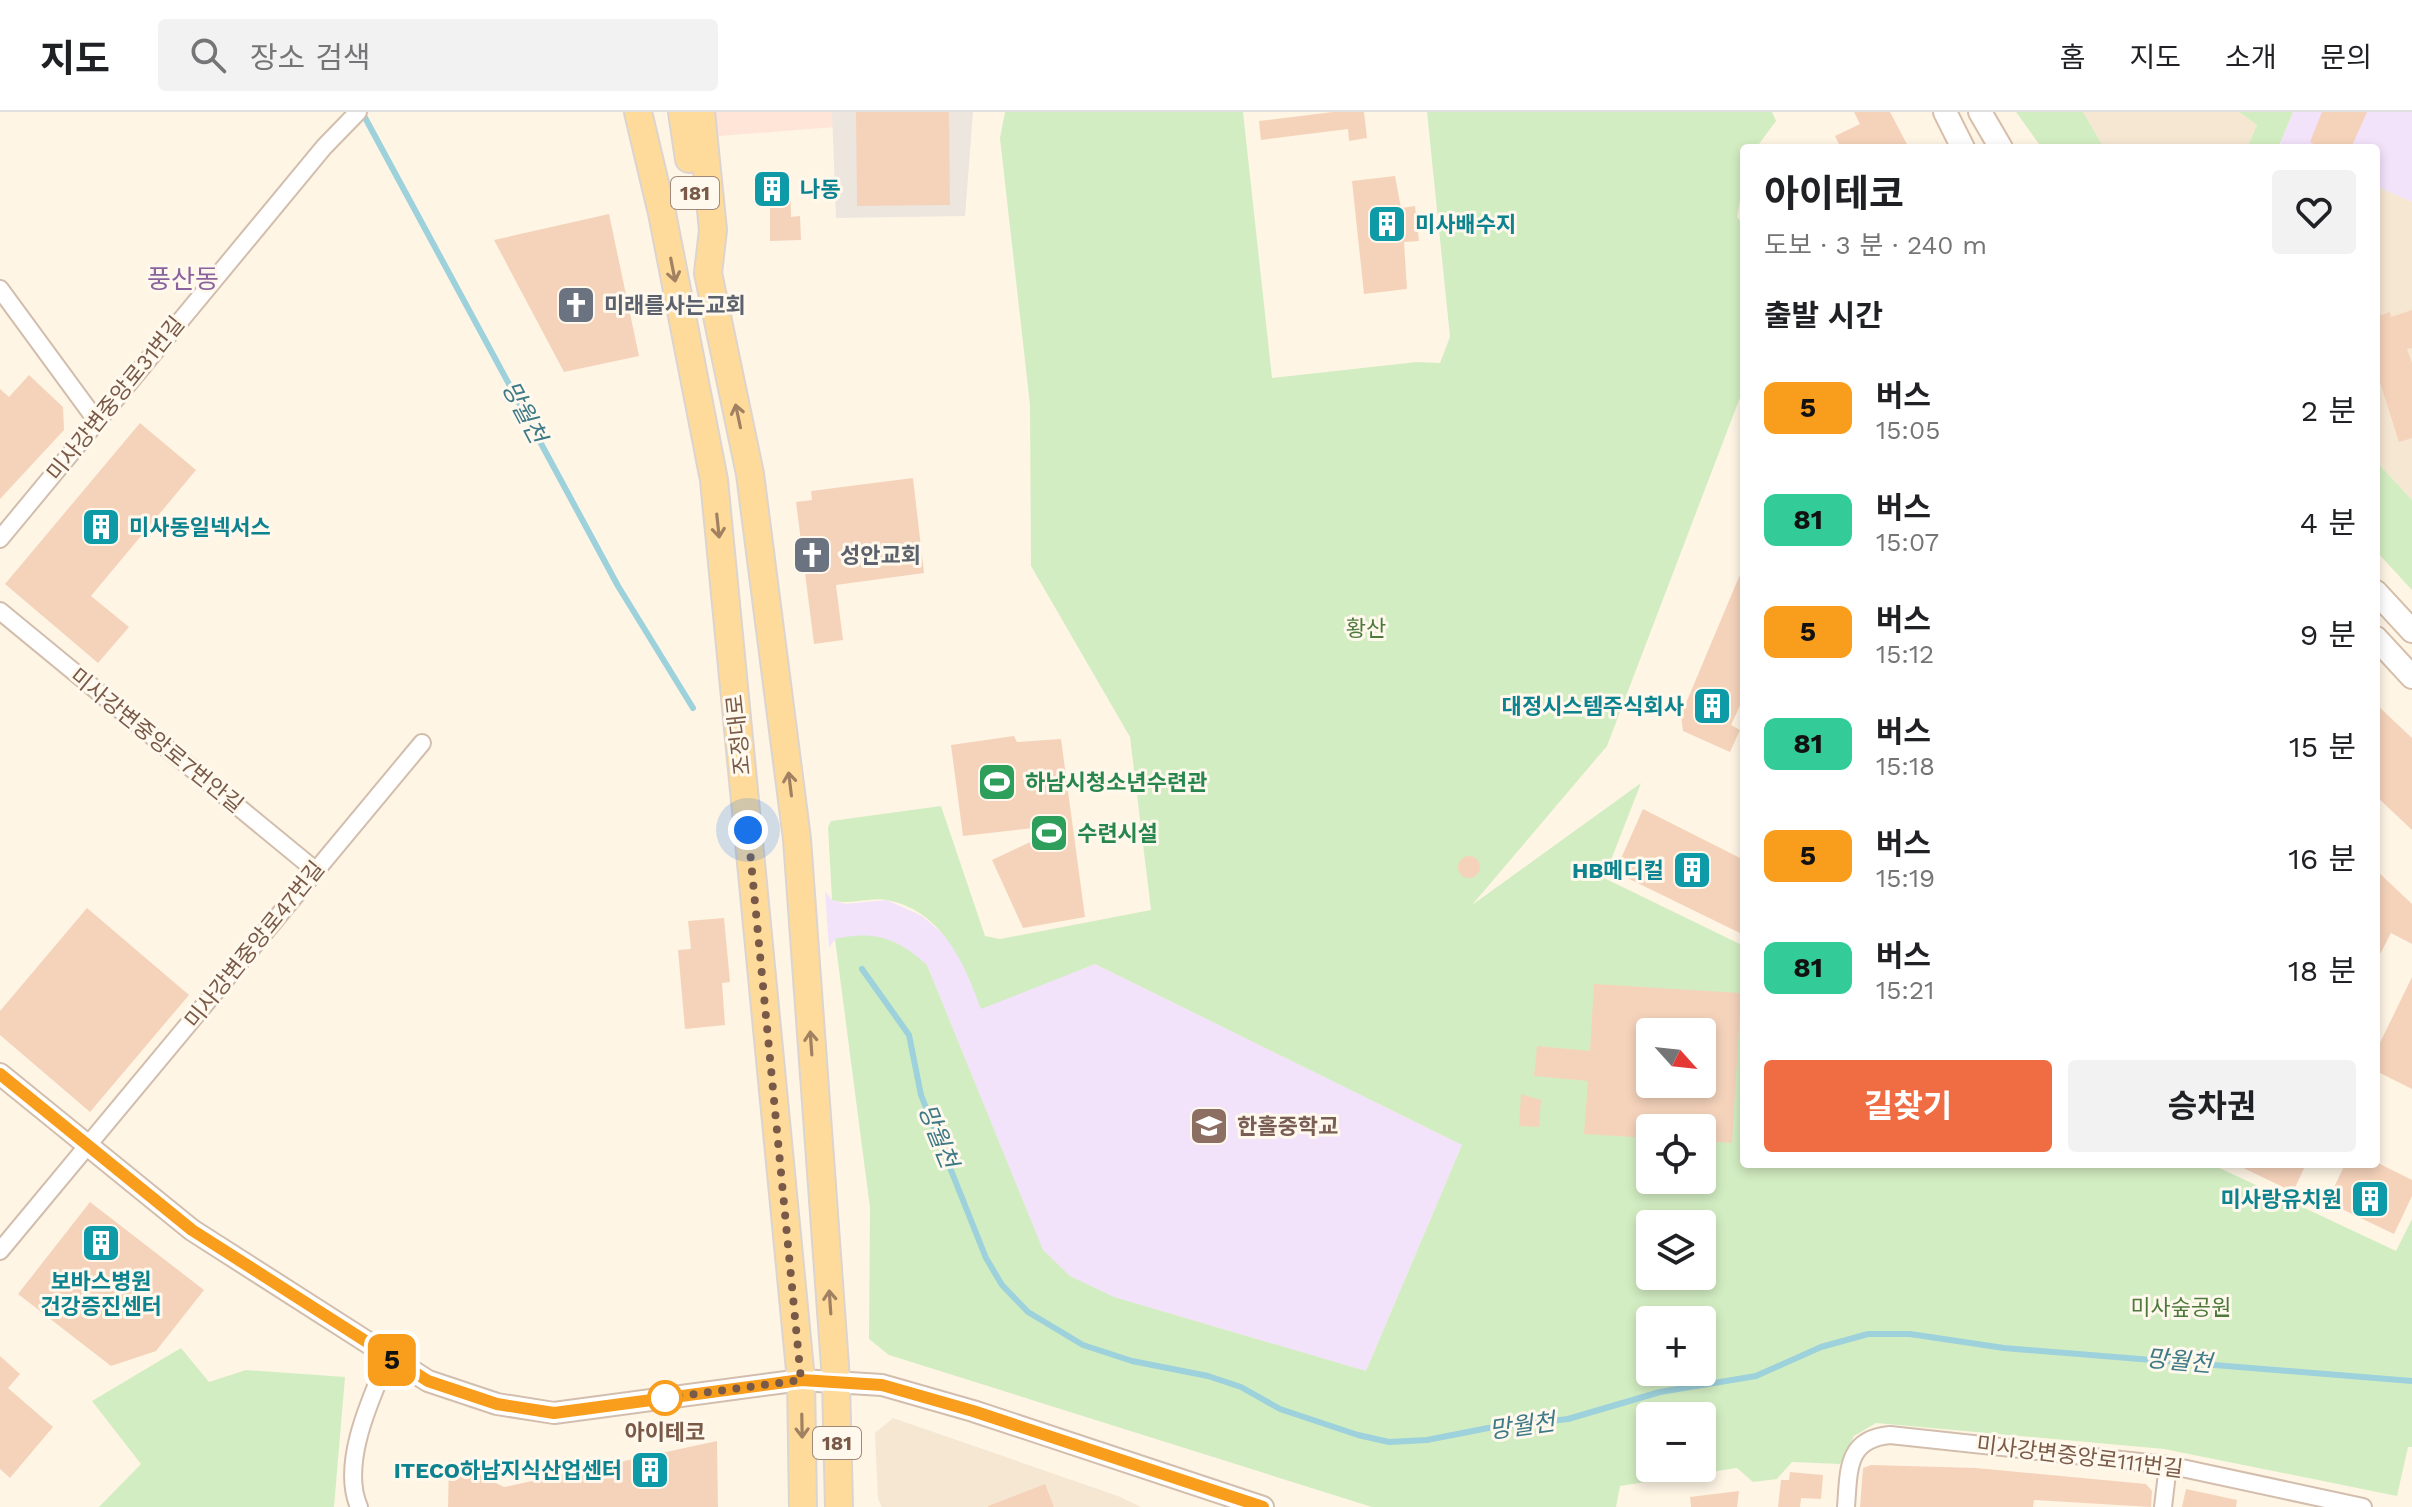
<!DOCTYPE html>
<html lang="ko">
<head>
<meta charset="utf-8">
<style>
  :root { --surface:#fff; --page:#f2f2f2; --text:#202124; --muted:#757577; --line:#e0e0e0; --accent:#f06c42 }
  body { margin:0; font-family:"Work Sans","Noto Sans KR",sans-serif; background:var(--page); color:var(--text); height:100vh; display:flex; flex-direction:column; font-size:30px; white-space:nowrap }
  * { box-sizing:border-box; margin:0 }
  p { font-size:26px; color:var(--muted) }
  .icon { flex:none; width:44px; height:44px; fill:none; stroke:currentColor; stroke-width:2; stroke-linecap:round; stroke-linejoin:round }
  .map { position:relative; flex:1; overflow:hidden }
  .details { position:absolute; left:1740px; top:32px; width:640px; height:1024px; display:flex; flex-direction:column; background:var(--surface); border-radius:8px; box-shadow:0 4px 12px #0003 }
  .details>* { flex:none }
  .badge { padding:0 16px; border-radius:12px; font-size:28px; line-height:52px }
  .needle { width:52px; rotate:117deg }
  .tools { position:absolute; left:1636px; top:906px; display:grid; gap:16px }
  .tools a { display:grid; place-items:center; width:80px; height:80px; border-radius:8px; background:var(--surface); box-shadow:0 4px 12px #0003; font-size:40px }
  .you { position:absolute; width:40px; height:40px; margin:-20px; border:6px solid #fff; border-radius:50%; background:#1a73e8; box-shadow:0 0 0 12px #1a73e833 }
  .map>.badge { position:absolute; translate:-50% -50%; box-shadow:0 0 0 4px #fff }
  h2 { padding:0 24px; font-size:30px; line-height:72px }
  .round { display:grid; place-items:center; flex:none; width:84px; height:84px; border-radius:8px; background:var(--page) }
  .head { display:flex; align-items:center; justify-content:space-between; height:136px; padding:0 24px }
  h1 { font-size:38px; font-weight:700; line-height:60px }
  .cta { display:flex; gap:16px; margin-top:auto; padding:16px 24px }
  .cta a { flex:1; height:92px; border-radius:8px; background:var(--accent); color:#fff; font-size:32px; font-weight:700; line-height:92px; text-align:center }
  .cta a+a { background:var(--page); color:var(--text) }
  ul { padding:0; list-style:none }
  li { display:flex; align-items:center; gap:24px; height:112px; padding:0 24px }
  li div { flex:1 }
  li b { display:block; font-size:30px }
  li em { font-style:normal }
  li .badge { min-width:88px; font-weight:700; text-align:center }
  header { display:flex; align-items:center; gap:48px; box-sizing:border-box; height:112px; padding:0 40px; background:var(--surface); border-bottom:2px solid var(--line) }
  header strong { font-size:38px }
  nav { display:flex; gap:44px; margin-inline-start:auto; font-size:28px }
  .search { width:560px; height:72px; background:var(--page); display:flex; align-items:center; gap:20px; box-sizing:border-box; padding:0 28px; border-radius:8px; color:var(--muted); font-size:30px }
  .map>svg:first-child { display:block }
  .residential { fill:#f6e7d3 }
  .commercial { fill:#ffe4d8 }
  .industrial { fill:#ede6df }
  .education { fill:#f2e2fa }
  .green { fill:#d3edc2; fill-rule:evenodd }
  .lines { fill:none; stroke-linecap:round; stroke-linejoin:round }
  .stream { stroke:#9dd1dc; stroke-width:6 }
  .building { fill:#f5d3bb; fill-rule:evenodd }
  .minor-casing { stroke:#d3bead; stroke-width:20 }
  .tertiary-casing { stroke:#d3bead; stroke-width:24 }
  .secondary-casing { stroke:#d6beaa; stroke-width:26 }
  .primary-casing { stroke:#dcd4cf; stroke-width:30 }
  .minor { stroke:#fff; stroke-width:16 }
  .tertiary { stroke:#fff; stroke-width:20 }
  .secondary { stroke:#fff; stroke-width:22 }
  .primary { stroke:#ffdb9b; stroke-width:26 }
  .oneway { stroke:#a18161 }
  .line-casing { stroke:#fff; stroke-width:18 }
  .line { stroke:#f99d1c; stroke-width:12 }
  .walk { stroke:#795a48; stroke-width:8; stroke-dasharray:0 14.4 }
  .stop-dot { fill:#fff; stroke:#f99d1c; stroke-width:4 }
  .labels { text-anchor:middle; stroke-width:6; stroke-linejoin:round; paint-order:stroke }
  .shield { fill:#fff8ed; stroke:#a1897a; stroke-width:2 }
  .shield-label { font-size:20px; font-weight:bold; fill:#795a48 }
  .culture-label { font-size:22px; font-weight:bold; fill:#0d838f; stroke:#fff8ed; text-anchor:end }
  .worship-label { font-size:22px; font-weight:bold; fill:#5b616d; stroke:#fff8ed; text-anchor:start }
  .street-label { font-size:22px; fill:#795a48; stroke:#fff8ed }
  .park-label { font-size:22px; fill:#4d7a3c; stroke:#fff8ed }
  .leisure-label { font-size:22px; font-weight:bold; fill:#27864d; stroke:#fff8ed; text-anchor:start }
  .education-label { font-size:22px; font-weight:bold; fill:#785e54; stroke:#fff8ed; text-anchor:start }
  .stop-label { font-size:22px; font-weight:bold; fill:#795a48; stroke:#fff8ed }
  .water-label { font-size:24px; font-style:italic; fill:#3d7987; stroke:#fff8ed }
  .quarter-label { font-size:26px; fill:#8a639d; stroke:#fff8ed }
</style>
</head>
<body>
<header>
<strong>지도</strong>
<div class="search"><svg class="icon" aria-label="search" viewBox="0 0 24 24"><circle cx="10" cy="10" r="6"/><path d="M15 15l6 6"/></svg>장소 검색</div>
<nav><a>홈</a><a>지도</a><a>소개</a><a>문의</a></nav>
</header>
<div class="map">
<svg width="2412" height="1395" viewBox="0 0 2412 1395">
  <rect width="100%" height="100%" fill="#fef5e5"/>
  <path class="residential" d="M2083,0H2239L2257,13L2247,36H2104Z
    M2376,74L2412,90V388L2376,349Z
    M893,1306L1118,1384L1141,1395H882L878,1387L875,1321Z"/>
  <path class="commercial" d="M679,0H833L834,15L682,27Z"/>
  <path class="industrial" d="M832,0H973L965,104L836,106Z"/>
  <path class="education" d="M2293,0H2412V90L2376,74V36H2291L2280,31Z
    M825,779L832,788L845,792L887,788L922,804L949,827L966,856L981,896L1095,852L1462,1033L1366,1259L1113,1185L1070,1164L1043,1139L927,853L835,827L829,836Z"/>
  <path class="green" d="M1005,0H1243L1272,266L1417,250L1440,251L1450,225L1427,0H1772L1776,9L1756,36H1744V66L1737,105L1744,114V275L1607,634L1472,793L1641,671L1604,766L1744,834V1052H2211L2396,1139L2412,1107V1335H2408L2397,1384L2164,1337L1876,1311L1854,1324L1840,1352L1792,1350L1777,1367L1753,1370L1737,1356L1620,1374L1616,1395H1372L889,1243L869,1227L870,1096L835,827C873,818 898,826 927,853L1043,1138L1070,1164L1114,1185L1366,1259L1462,1033L1095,852L981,897C964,850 942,799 887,788C869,785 851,794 832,788L828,715L831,709L941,694L985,824L1000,827L1151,798L1130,625L1031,454L1030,293L1000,26ZM1650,920H1702V972H1650ZM1650,1016H1702V1068H1650ZM1650,1112H1702V1164H1650ZM1650,1208H1702V1260H1650ZM1650,1304H1702V1356H1650Z
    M2016,0H2083L2104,36H2042Z
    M2239,0H2293L2278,36H2247L2257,13Z
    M2376,349L2412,388V478L2376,439Z
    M181,1236L209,1270L246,1258L345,1265L334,1395H99L141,1352L92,1289Z"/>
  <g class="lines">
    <path class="stream" d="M362,0L618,474L693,596
      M862,857L909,923L921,983L986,1146L1002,1173L1028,1200L1083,1233L1132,1249L1208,1264L1241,1275L1280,1297L1358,1323L1389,1330L1427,1328L1488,1316L1568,1307L1660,1280L1756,1264L1821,1235L1868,1222H1910L2004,1236L2412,1269"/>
  </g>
  <path class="building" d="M856,0H949L950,93L857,94Z
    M1333,0H1364L1367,26L1349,29L1348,17L1261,28L1259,9Z
    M1854,0H1890L1909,36H1841L1835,24L1860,12Z
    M2322,0H2367L2351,36H2322L2310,30Z
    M1395,64L1401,96L1415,94L1419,129L1404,130L1407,177L1364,182L1352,69Z
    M790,69L791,105L800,104L801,128L770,129V86H753V70Z
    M609,102L639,244L564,260L494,128Z
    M2412,198V236L2407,237L2412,251V326L2399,330L2376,258V205L2390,200L2391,205Z
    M29,263L63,295L64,318L0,387V277L9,285Z
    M140,311L196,358L91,484L129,515L98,551L5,472Z
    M913,366L924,461L836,473L843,528L814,532L796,390L812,388L811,379Z
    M1744,453V585L1731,613L1740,618L1730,640L1683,619L1681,603Z
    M2376,592L2412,626V718L2376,684Z
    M1014,624L1017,630L1061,627L1085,805L1023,816L992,748L1068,712L963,724L951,633Z
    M1643,697L1744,748V823L1615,760Z
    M1458 755a11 11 0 1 1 22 0a11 11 0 1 1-22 0Z
    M2376,758L2412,792V832L2391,821L2376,850Z
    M87,796L189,883L90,1000L0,923V899Z
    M724,806L730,870L722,871L725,913L685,917L678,838L691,837L688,809Z
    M2412,865V977L2376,959V939Z
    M1594,872L1741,881L1732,1031L1702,1029V1016H1650V1026L1584,1022L1588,969L1534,964L1537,934L1590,939ZM1650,920H1702V972H1650Z
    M1521,982L1541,988L1539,1015L1519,1014Z
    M2235,1052H2306L2293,1080Z
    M2345,1052H2380L2412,1068V1084L2394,1122L2327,1090Z
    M90,1090L204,1178L156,1239L111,1254L18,1182Z
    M0,1244L20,1262L8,1276L53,1315L10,1366L0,1357Z
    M717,1329L718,1395H448L449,1348L504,1375Z
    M1871,1353L1976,1356L2146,1372L2152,1379L2151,1395L2034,1388L2033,1395H1860L1863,1356Z
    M1790,1360L1823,1363L1821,1387L1801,1386L1800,1395H1778L1781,1368H1789Z
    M1045,1372L1054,1395H988V1394Z
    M2186,1377L2237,1388L2236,1395H2182Z
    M1739,1379L1737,1395H1691L1690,1385Z"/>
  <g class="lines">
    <defs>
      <path id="minor" d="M0,177L96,308
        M0,427L324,35L358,0
        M0,499L315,758
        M0,1139L422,631
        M359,1395C340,1352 371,1286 388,1246
        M1846,1395C1849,1358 1846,1327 1890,1323L2168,1353L2363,1395
        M2163,1395L2168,1353"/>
      <path id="tertiary" d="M0,962L192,1118L428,1269L497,1292L554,1301L801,1268L882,1273L973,1299L1263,1395"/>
      <path id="secondary" d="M1945,0L1963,36
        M1980,0L2001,36
        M2376,480L2412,519
        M2376,526L2412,565"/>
      <path id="primary" d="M638,0L662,101L714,368L801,1268L803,1395
        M682,0L689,47
        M701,0L713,118L708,161L750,362L797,727L836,1268L839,1395"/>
    </defs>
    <use href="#minor" class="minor-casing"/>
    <use href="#tertiary" class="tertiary-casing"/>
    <use href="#secondary" class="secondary-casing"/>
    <use href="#primary" class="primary-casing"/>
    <use href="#minor" class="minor"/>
    <use href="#tertiary" class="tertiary"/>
    <use href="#secondary" class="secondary"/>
    <use href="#primary" class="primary"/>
  </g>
  <defs><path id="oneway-shaft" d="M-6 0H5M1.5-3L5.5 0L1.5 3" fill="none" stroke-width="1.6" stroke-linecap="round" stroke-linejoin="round" transform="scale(2)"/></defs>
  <g class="oneway">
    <use href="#oneway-shaft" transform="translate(673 158) rotate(79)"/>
    <use href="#oneway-shaft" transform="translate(738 304) rotate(-102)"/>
    <use href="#oneway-shaft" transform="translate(718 414) rotate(84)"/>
    <use href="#oneway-shaft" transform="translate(790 672) rotate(-97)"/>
    <use href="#oneway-shaft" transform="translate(811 931) rotate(-94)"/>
    <use href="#oneway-shaft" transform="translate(830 1190) rotate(-94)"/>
    <use href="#oneway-shaft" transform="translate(802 1314) rotate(89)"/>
  </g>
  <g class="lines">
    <defs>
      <path id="line" d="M0,962L192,1118L428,1269L497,1292L554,1301L801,1268L882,1273L973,1299L1263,1395"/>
    </defs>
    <use href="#line" class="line-casing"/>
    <use href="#line" class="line"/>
    <path class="walk" d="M665,1286L801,1268L748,718"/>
  </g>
  <defs>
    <symbol id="building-square" viewBox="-11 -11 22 22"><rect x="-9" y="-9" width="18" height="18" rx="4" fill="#0f9aa8" stroke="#fff8ed"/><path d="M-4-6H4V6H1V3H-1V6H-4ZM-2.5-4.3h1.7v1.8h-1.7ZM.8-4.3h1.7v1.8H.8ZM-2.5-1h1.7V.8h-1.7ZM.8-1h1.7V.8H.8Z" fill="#fff"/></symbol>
    <symbol id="church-square" viewBox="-11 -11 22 22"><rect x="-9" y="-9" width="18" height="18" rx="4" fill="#6b7280" stroke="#fff8ed"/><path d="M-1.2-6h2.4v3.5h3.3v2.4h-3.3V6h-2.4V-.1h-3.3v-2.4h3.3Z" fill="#fff"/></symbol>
    <symbol id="stadium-square" viewBox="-11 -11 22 22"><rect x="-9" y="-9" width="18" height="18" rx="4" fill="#2e9e5b" stroke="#fff8ed"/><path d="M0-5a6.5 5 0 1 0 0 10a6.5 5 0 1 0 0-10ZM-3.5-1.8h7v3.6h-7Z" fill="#fff"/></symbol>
    <symbol id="school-square" viewBox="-11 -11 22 22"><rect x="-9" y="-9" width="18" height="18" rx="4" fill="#8d6e63" stroke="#fff8ed"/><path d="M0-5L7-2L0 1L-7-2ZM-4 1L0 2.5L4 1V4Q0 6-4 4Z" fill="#fff"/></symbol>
  </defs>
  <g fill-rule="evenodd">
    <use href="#building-square" x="750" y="55" width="44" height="44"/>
    <use href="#building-square" x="1365" y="90" width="44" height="44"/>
    <use href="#church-square" x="554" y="171" width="44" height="44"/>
    <use href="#building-square" x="79" y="393" width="44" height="44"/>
    <use href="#church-square" x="790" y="421" width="44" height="44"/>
    <use href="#building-square" x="1690" y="572" width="44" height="44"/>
    <use href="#stadium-square" x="975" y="648" width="44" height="44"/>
    <use href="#stadium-square" x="1027" y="699" width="44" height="44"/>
    <use href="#building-square" x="1670" y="736" width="44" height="44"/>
    <use href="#school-square" x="1187" y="992" width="44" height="44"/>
    <use href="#building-square" x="2348" y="1065" width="44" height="44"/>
    <use href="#building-square" x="79" y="1109" width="44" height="44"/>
    <use href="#building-square" x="628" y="1336" width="44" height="44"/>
  </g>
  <circle class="stop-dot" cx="665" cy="1286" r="16"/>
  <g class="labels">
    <g class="shield">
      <rect x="671" y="65" width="48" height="32" rx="6"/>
      <rect x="813" y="1315" width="48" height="32" rx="6"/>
    </g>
    <g class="shield-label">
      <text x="695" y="88">181</text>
      <text x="837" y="1338">181</text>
    </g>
    <g class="culture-label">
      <text x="800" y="85" text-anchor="start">나동</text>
      <text x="1415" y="120" text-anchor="start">미사배수지</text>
      <text x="129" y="423" text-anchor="start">미사동일넥서스</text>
      <text x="1684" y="602">대정시스템주식회사</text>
      <text x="1664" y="766">HB메디컬</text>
      <text x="2342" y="1095">미사랑유치원</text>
      <text x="101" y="1177" text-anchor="middle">보바스병원<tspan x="101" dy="25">건강증진센터</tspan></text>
      <text x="622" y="1366">ITECO하남지식산업센터</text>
    </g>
    <g class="worship-label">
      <text x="604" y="201">미래를사는교회</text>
      <text x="840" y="451">성안교회</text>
    </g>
    <g class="street-label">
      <text transform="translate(115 286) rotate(-51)" y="8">미사강변중앙로31번길</text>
      <text transform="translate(738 623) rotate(-96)" y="8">조정대로</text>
      <text transform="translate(157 628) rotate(39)" y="8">미사강변중앙로7번안길</text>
      <text transform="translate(254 832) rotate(-51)" y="8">미사강변중앙로47번길</text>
      <text transform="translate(2080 1344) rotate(7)" y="8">미사강변중앙로111번길</text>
    </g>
    <g class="park-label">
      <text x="1366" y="524">황산</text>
      <text x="2181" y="1203">미사숲공원</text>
    </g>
    <g class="leisure-label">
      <text x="1025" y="678">하남시청소년수련관</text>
      <text x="1077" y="729">수련시설</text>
    </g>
    <g class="education-label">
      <text x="1237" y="1022">한홀중학교</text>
    </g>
    <g class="stop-label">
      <text x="665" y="1328">아이테코</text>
    </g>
    <g class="water-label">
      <text transform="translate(524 300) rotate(62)" y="8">망월천</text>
      <text transform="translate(938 1024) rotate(68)" y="8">망월천</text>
      <text transform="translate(2179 1249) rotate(5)" y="8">망월천</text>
      <text transform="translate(1522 1314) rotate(-8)" y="8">망월천</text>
    </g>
    <g class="quarter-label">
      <text x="183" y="176">풍산동</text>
    </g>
  </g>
</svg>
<div class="tools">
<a><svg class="needle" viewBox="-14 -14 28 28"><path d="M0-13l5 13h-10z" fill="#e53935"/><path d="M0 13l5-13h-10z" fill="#757577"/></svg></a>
<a><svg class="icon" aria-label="locate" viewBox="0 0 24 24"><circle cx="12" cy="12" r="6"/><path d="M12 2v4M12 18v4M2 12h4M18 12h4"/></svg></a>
<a><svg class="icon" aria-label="layers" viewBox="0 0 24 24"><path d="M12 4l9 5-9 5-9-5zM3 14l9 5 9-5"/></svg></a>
<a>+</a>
<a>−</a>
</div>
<div class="you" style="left:748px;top:718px"></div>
<b class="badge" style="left:392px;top:1248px;background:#f99d1c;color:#111">5</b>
<section class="details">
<div class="head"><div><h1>아이테코</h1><p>도보 · 3 분 · 240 m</p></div><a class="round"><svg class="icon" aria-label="heart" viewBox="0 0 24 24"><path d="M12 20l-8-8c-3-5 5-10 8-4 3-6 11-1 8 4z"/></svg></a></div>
<h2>출발 시간</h2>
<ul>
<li><span class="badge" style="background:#f99d1c;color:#111">5</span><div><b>버스</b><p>15:05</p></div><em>2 분</em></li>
<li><span class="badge" style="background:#3c9;color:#111">81</span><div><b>버스</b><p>15:07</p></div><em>4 분</em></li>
<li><span class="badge" style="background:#f99d1c;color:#111">5</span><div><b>버스</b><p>15:12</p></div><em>9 분</em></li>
<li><span class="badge" style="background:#3c9;color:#111">81</span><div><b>버스</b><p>15:18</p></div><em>15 분</em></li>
<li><span class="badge" style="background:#f99d1c;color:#111">5</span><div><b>버스</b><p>15:19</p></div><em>16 분</em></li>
<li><span class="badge" style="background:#3c9;color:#111">81</span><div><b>버스</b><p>15:21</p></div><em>18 분</em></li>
</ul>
<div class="cta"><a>길찾기</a><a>승차권</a></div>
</section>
</div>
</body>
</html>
